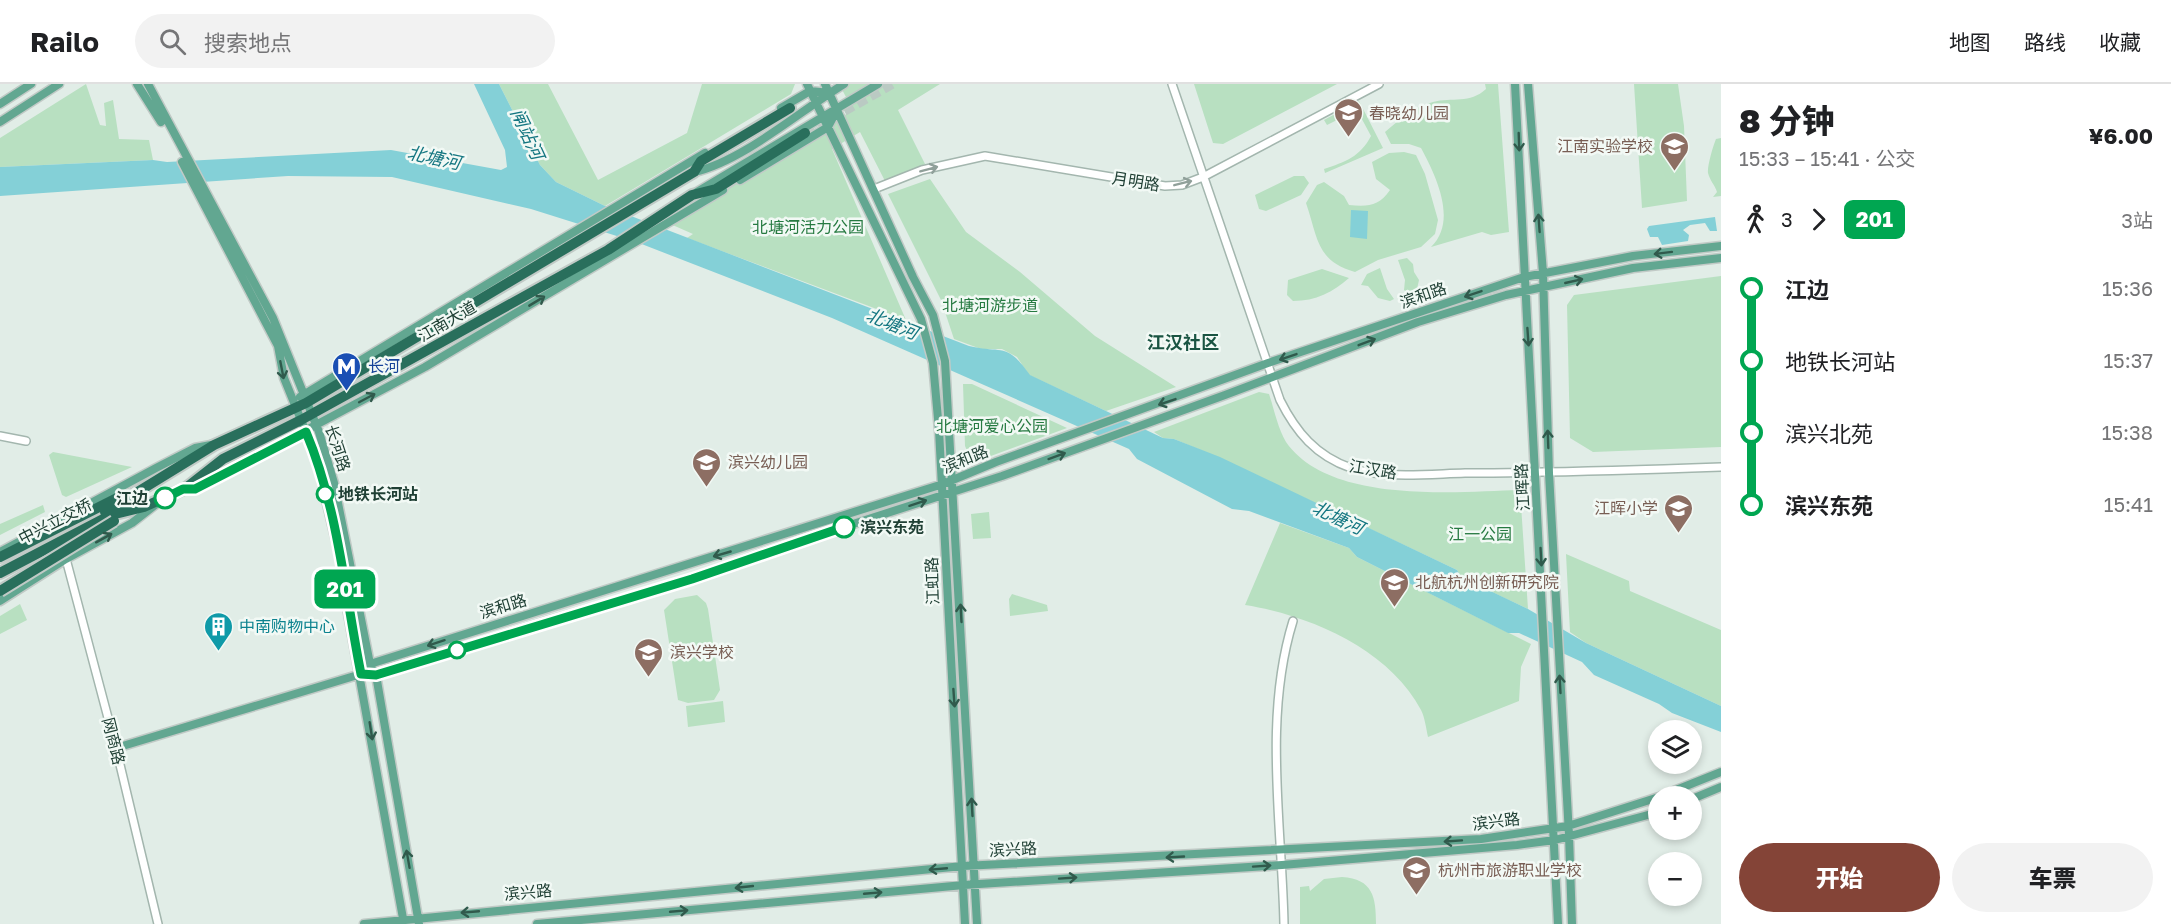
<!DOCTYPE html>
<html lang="zh">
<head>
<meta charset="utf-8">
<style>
  :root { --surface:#fff; --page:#f2f2f2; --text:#202124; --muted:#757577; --line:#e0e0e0; --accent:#844437 }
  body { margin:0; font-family:"Golos Text","Noto Sans SC",sans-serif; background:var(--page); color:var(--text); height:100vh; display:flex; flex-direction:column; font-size:22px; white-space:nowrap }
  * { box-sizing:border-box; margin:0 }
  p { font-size:20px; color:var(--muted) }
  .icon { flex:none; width:33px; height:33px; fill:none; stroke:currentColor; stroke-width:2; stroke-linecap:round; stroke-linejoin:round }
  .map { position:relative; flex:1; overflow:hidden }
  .panel { display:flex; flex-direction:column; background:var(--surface); width:450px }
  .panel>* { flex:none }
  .badge { padding:0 12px; border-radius:9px; font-size:21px; line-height:39px }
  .buttons { position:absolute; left:1648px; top:636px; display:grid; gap:12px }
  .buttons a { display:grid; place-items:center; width:54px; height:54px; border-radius:50%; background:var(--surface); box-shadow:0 3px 9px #0003; font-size:30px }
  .map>.badge { position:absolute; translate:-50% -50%; box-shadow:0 0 0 3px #fff }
  .legs { display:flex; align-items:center; gap:9px; height:66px; padding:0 18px; font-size:20px }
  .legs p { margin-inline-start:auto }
  .summary { display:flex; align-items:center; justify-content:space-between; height:102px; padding:0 18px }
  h1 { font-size:33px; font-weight:800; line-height:45px }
  .action { display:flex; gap:12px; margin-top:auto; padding:12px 18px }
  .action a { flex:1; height:69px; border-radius:36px; background:var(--accent); color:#fff; font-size:24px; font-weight:800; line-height:69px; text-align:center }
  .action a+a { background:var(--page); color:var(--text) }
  ul { padding:0 18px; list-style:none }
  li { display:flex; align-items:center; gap:21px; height:72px; font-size:22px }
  li i { display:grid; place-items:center; width:9px; height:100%; margin:0 8px; background:currentColor }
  li i::after { content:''; width:15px; height:15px; margin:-8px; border:4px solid; border-radius:50%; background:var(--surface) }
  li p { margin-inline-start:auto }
  li:first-child i { background:linear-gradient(#0000 50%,currentColor 0) }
  li:last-child i { background:linear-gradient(currentColor 50%,#0000 0) }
  header { display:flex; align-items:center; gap:36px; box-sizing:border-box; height:84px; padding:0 30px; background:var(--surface); border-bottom:2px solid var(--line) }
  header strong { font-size:28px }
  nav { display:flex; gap:33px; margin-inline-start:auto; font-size:21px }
  .search { width:420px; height:54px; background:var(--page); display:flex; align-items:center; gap:15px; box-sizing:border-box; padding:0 21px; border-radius:33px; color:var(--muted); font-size:22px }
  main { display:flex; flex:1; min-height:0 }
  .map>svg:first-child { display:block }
  .green { fill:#b8e0c1 }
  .water { fill:#84d0d7 }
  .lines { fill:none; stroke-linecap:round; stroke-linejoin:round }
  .highway-tunnel { stroke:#bacac3; stroke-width:10; stroke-dasharray:10 5; stroke-linecap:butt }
  .minor-casing { stroke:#a3b6ae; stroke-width:10 }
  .major-casing { stroke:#c1cac6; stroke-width:11 }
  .highway-casing { stroke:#c1cac6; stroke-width:14 }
  .minor { stroke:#fff; stroke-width:7 }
  .major { stroke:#62a791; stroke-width:8 }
  .highway { stroke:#296f5c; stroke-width:10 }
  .highway-bridge-casing { stroke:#c1cac6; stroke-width:14; stroke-linecap:butt }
  .highway-bridge { stroke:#296f5c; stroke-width:10 }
  .oneway { stroke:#305a4c }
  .oneway2 { stroke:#90a09a }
  .line-1-casing { stroke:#fff; stroke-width:14 }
  .line-1 { stroke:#00a651; stroke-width:9 }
  .stop-1-dot { fill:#fff; stroke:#00a651; stroke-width:3 }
  .labels { text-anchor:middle; stroke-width:5; stroke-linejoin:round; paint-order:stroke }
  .education-label { font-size:16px; fill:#785e54; stroke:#f2f9f5; text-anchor:start }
  .street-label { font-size:16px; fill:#204035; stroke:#f2f9f5 }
  .park-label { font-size:16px; fill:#267a41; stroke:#f2f9f5 }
  .transit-label { font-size:16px; fill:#164399; stroke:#f2f9f5; text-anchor:start }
  .stop-label { font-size:16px; font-weight:bold; fill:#204035; stroke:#f2f9f5; text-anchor:start }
  .culture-label { font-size:16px; fill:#0d838f; stroke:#f2f9f5; text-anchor:start }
  .water-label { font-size:18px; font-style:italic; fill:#147681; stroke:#f2f9f5 }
  .neighbourhood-label { font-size:18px; font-weight:bold; fill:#1a5442; stroke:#f2f9f5 }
</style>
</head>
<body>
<header>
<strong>Railo</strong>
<div class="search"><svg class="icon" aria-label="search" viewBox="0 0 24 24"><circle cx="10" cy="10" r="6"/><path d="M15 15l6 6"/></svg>搜索地点</div>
<nav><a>地图</a><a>路线</a><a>收藏</a></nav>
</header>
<main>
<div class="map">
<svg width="1721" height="840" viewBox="0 0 1721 840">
  <rect width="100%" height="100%" fill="#e1ede7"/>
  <path class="green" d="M86,0L100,41L106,42L104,19L113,16L119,55L149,56L153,76L0,83V54Z
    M499,0H548L598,96L687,49L702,0H795L791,10L605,122L556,98L540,81Z
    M839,0H940L898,26L925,80L885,97L860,48L832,65L906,236L687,154L693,150L668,139L853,26Z
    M1194,0H1337L1223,60L1213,59Z
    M1485,0H1498L1509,148L1491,151L1482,148L1431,163C1458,137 1436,92 1421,64L1409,60H1391L1385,48C1399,36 1414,23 1433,18C1452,13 1470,20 1486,5Z
    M1634,0H1678L1684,42L1687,117L1642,124Z
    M1359,17L1383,64L1325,89L1324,85C1345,78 1360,73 1371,52L1357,26L1327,41L1324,36Z
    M1721,54V112L1713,113L1717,108C1715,101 1710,97 1708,89C1707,83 1713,62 1716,55Z
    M1404,68L1416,71L1425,90L1438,136L1435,150L1421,163L1378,176L1355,188C1316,177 1318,154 1306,119L1317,101L1324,98L1344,112L1349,121C1368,123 1379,122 1390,106L1376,95L1372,78L1389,69Z
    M1294,92H1304L1309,99L1301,111L1266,127L1259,125L1255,111Z
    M930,95L966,148L1020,188L1095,252L1176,303L1106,327L1029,291L1017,273L1002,265H981L954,255L941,216L888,110Z
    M1407,174L1413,180L1414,188L1419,196L1417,205L1410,211L1404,206L1405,196L1398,176Z
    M1380,184L1387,205L1394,215L1390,217L1378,214L1368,202L1361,201L1367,190Z
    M1322,185L1349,194C1333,208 1316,217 1293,217L1287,211L1288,196Z
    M1721,192V363L1593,368L1570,354L1567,221L1574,211Z
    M963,300H972L1067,344L980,376L970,373L965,362Z
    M1259,308L1269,310C1274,325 1278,345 1286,358C1329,420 1454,408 1520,406L1528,525L1460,493L1457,486L1220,374L1174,355L1163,354L1154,348Z
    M53,368L132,383L66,413L62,411L49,371Z
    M43,421L45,428L0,451V440Z
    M989,428L991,454L973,455L971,430Z
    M1280,439L1349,464L1357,473L1531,560L1521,583L1519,617L1428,653C1426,644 1425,634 1421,626C1389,565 1309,531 1245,521Z
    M1566,470L1629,497L1630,507L1721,546V622L1586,559L1570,548Z
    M1012,510L1047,521L1048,527L1010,532L1009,515Z
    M697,511L706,519L708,525L720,606L714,616L688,619L678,616L664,526L675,515Z
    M20,520L27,536L0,550V532Z
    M723,617L725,638L688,643L686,622Z
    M1342,793C1373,795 1376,813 1376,840H1300V803L1309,802L1310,807L1324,795Z"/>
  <path class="water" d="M474,0H499L540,81L556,98L605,122L969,262C1002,270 1006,257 1030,291L1163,354L1174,355L1220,373L1457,486L1461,493L1528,525L1586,559L1721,622V648L1672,629L1659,620L1594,591L1582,578L1519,549H1508L1357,473L1349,464L1249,427L1232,425L1137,375L1129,365L832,234L639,159L531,125L392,93L288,92L0,112V83L153,76L167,78L391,66L501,86L507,83L505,66Z
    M1351,126L1368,127L1367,155L1350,153Z
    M1715,133L1717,147H1710L1705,139L1690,141L1683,146L1689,151L1688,157L1662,161L1658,153H1650L1647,145L1649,142Z"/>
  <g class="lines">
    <path class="highway-tunnel" d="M805,49L892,0"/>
    <defs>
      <path id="minor" d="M1172,0L1280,316C1296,348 1316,372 1351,384C1386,395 1428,390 1465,389C1550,389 1636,386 1721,383
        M874,105L922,86L985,72L1165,102L1182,101L1203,93L1379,0
        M0,352L26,357
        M66,475L116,664L158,840
        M1284,840C1282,740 1263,634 1293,537"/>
      <path id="major" d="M137,0L161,38
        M148,0L273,234L319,348L334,399L370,580L376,591L419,840
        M807,0L921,235L933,279L939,346L965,840
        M825,0L913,193L933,231L945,277L977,840
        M1515,0L1558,840
        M1528,0L1543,189L1549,389L1569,751L1572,840
        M0,20L31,0
        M781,24L810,7L830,9
        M0,38L59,0
        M182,78L278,262L284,294L316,373L343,487L348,529L404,840
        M694,88C743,77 800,27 844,0
        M740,96L828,43L837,26
        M697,108L878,0
        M300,313L705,69
        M186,404L195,405L425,283L723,106
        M0,468L156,384L195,364L211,361
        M0,517L66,475L132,439L155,421
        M361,590L370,580L943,400L996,378L1268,279L1524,193L1633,172L1721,162
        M116,664L361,590L376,591L547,537L692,495L760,470L1002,392L1225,311L1418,238L1506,211L1633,184L1721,174
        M1661,712L1721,688
        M1692,715L1721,703
        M364,840L963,782L1481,755L1568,742L1659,713
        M537,840L964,801L1282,781L1517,761L1555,756L1659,728"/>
      <path id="highway" d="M105,428L214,361L306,319L694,88L701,77L790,24
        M0,473L123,411
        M0,489L111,431L144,423L186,404L223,375L301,336L608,166L692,111L716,105L805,49"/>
    </defs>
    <use href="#minor" class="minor-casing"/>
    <use href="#major" class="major-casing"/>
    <use href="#highway" class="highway-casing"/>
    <use href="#minor" class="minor"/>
    <use href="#major" class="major"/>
    <use href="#highway" class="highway"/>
    <defs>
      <path id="highway-bridge" d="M0,507L114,437"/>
    </defs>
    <use href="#highway-bridge" class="highway-bridge-casing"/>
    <use href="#highway-bridge" class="highway-bridge"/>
  </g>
  <defs><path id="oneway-shaft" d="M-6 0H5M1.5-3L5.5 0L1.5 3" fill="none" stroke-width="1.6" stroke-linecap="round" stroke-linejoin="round" transform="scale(1.5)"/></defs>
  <g class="oneway">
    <use href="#oneway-shaft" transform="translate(1519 58) rotate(88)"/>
    <use href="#oneway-shaft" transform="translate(1539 139) rotate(-94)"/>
    <use href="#oneway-shaft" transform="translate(1663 169) rotate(173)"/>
    <use href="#oneway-shaft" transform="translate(1574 197) rotate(-13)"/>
    <use href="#oneway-shaft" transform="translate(1473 210) rotate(161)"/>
    <use href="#oneway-shaft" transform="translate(537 217) rotate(-31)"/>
    <use href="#oneway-shaft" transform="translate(1528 253) rotate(86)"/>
    <use href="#oneway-shaft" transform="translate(1367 258) rotate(-21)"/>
    <use href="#oneway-shaft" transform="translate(1288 273) rotate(161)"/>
    <use href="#oneway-shaft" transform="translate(282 286) rotate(79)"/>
    <use href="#oneway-shaft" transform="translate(367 314) rotate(-28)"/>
    <use href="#oneway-shaft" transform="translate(1167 318) rotate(161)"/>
    <use href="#oneway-shaft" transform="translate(1548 355) rotate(-92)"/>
    <use href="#oneway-shaft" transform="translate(1057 372) rotate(-20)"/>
    <use href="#oneway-shaft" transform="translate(918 419) rotate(-18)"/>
    <use href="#oneway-shaft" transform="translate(104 454) rotate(-29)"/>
    <use href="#oneway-shaft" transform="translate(722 470) rotate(164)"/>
    <use href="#oneway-shaft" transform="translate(1541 473) rotate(87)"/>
    <use href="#oneway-shaft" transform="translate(961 529) rotate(-93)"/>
    <use href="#oneway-shaft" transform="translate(436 559) rotate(162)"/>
    <use href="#oneway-shaft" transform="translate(1560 600) rotate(-93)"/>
    <use href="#oneway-shaft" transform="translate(954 614) rotate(86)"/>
    <use href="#oneway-shaft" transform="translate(371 647) rotate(81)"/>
    <use href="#oneway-shaft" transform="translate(972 723) rotate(-93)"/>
    <use href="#oneway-shaft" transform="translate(1453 757) rotate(176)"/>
    <use href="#oneway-shaft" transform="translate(1175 773) rotate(177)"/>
    <use href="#oneway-shaft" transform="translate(408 775) rotate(-100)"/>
    <use href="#oneway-shaft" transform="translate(1262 782) rotate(-4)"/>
    <use href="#oneway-shaft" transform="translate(938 785) rotate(175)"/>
    <use href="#oneway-shaft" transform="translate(1068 794) rotate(-4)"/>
    <use href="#oneway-shaft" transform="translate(744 803) rotate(174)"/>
    <use href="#oneway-shaft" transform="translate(873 809) rotate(-5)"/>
    <use href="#oneway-shaft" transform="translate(679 827) rotate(-5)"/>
    <use href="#oneway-shaft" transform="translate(470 828) rotate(175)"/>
  </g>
  <g class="oneway2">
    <use href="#oneway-shaft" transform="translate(929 85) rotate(-15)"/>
    <use href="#oneway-shaft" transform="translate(1183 99) rotate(-14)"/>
  </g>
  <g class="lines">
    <defs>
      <path id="line-1" d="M165,414L183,405H195L306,348C338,424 345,510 361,590L376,591L692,495L844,443"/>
    </defs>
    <use href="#line-1" class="line-1-casing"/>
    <use href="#line-1" class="line-1"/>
  </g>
  <defs>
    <symbol id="school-pin" viewBox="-11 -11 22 30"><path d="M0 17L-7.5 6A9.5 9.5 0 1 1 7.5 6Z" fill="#8d6e63" stroke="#f2f9f5"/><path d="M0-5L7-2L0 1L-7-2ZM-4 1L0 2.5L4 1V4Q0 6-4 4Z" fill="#fff"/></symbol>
    <symbol id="metro-pin" viewBox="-11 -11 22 30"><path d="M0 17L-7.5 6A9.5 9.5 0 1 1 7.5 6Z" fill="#1a4fb4" stroke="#f2f9f5"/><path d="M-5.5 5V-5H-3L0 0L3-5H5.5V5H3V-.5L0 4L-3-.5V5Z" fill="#fff"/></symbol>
    <symbol id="university-pin" viewBox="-11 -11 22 30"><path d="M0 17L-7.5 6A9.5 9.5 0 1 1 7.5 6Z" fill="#8d6e63" stroke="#f2f9f5"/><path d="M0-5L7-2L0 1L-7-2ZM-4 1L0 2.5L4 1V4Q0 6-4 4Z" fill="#fff"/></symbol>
    <symbol id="building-pin" viewBox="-11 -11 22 30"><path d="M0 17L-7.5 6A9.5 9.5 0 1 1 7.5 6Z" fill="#0f9aa8" stroke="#f2f9f5"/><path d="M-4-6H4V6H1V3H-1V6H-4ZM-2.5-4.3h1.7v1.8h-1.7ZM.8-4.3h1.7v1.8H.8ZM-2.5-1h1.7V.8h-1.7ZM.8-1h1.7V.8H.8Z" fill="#fff"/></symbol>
  </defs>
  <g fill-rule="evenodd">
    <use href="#school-pin" x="1332" y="12" width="33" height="45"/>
    <use href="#school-pin" x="1658" y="46" width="33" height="45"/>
    <use href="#metro-pin" x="330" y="266" width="33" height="45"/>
    <use href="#school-pin" x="690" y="362" width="33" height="45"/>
    <use href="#school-pin" x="1662" y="408" width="33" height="45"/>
    <use href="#university-pin" x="1378" y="482" width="33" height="45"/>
    <use href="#building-pin" x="202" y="526" width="33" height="45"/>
    <use href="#school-pin" x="632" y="552" width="33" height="45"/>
    <use href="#school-pin" x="1400" y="770" width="33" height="45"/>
  </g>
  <g class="stop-1-dot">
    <circle cx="325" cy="410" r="8"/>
    <circle cx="165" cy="414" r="10"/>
    <circle cx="844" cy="443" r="10"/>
    <circle cx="457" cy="566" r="8"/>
  </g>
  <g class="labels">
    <g class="education-label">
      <text x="1369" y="35">春晓幼儿园</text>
      <text x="1653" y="68" text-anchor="end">江南实验学校</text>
      <text x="728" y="384">滨兴幼儿园</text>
      <text x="1658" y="430" text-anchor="end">江晖小学</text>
      <text x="1415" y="504">北航杭州创新研究院</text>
      <text x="670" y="574">滨兴学校</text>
      <text x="1438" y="792">杭州市旅游职业学校</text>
    </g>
    <g class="street-label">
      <text transform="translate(1136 97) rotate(9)" y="6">月明路</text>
      <text transform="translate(1423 211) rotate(-19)" y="6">滨和路</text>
      <text transform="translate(447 237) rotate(-30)" y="6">江南大道</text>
      <text transform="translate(338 364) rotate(72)" y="6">长河路</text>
      <text transform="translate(965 375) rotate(-22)" y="6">滨和路</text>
      <text transform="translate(1373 385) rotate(9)" y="6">江汉路</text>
      <text transform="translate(1522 403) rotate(-93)" y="6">江晖路</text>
      <text transform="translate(55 437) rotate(-27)" y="6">中兴立交桥</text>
      <text transform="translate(932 497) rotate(-92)" y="6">江虹路</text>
      <text transform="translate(503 522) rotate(-17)" y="6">滨和路</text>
      <text transform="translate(114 657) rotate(76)" y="6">网商路</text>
      <text transform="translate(1496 737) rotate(-7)" y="6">滨兴路</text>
      <text transform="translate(1013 765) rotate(-3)" y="6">滨兴路</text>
      <text transform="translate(528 808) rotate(-5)" y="6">滨兴路</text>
    </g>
    <g class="park-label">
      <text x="808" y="149">北塘河活力公园</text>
      <text x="990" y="227">北塘河游步道</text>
      <text x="992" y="348">北塘河爱心公园</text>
      <text x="1480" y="456">江一公园</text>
    </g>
    <g class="transit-label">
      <text x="368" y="288">长河</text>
    </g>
    <g class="stop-label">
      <text x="338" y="416">地铁长河站</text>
      <text x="148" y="420" text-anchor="end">江边</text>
      <text x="860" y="449">滨兴东苑</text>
    </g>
    <g class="culture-label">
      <text x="239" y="548">中南购物中心</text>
    </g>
    <g class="water-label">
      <text transform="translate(527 50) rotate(65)" y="6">闸站河</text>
      <text transform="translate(434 74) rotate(12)" y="6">北塘河</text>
      <text transform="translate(892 240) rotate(22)" y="6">北塘河</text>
      <text transform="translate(1338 434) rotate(25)" y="6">北塘河</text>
    </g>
    <g class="neighbourhood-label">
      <text x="1183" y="265">江汉社区</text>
    </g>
  </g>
</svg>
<div class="buttons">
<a><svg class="icon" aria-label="layers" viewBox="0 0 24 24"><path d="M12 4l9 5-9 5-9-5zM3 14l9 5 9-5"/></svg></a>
<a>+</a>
<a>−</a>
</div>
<b class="badge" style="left:345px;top:505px;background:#00a651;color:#fff">201</b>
</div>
<section class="panel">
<div class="summary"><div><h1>8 分钟</h1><p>15:33 – 15:41 · 公交</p></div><b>¥6.00</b></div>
<div class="legs"><svg class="icon" aria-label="walk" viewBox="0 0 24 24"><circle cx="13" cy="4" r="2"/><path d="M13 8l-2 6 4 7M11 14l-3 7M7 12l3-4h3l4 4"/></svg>3<svg class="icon" aria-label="forward" viewBox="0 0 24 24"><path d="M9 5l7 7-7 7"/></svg><b class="badge" style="background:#00a651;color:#fff">201</b><p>3站</p></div>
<ul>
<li><i style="color:#00a651"></i><b>江边</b><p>15:36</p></li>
<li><i style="color:#00a651"></i><span>地铁长河站</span><p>15:37</p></li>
<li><i style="color:#00a651"></i><span>滨兴北苑</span><p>15:38</p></li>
<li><i style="color:#00a651"></i><b>滨兴东苑</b><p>15:41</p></li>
</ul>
<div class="action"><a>开始</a><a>车票</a></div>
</section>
</main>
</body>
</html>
